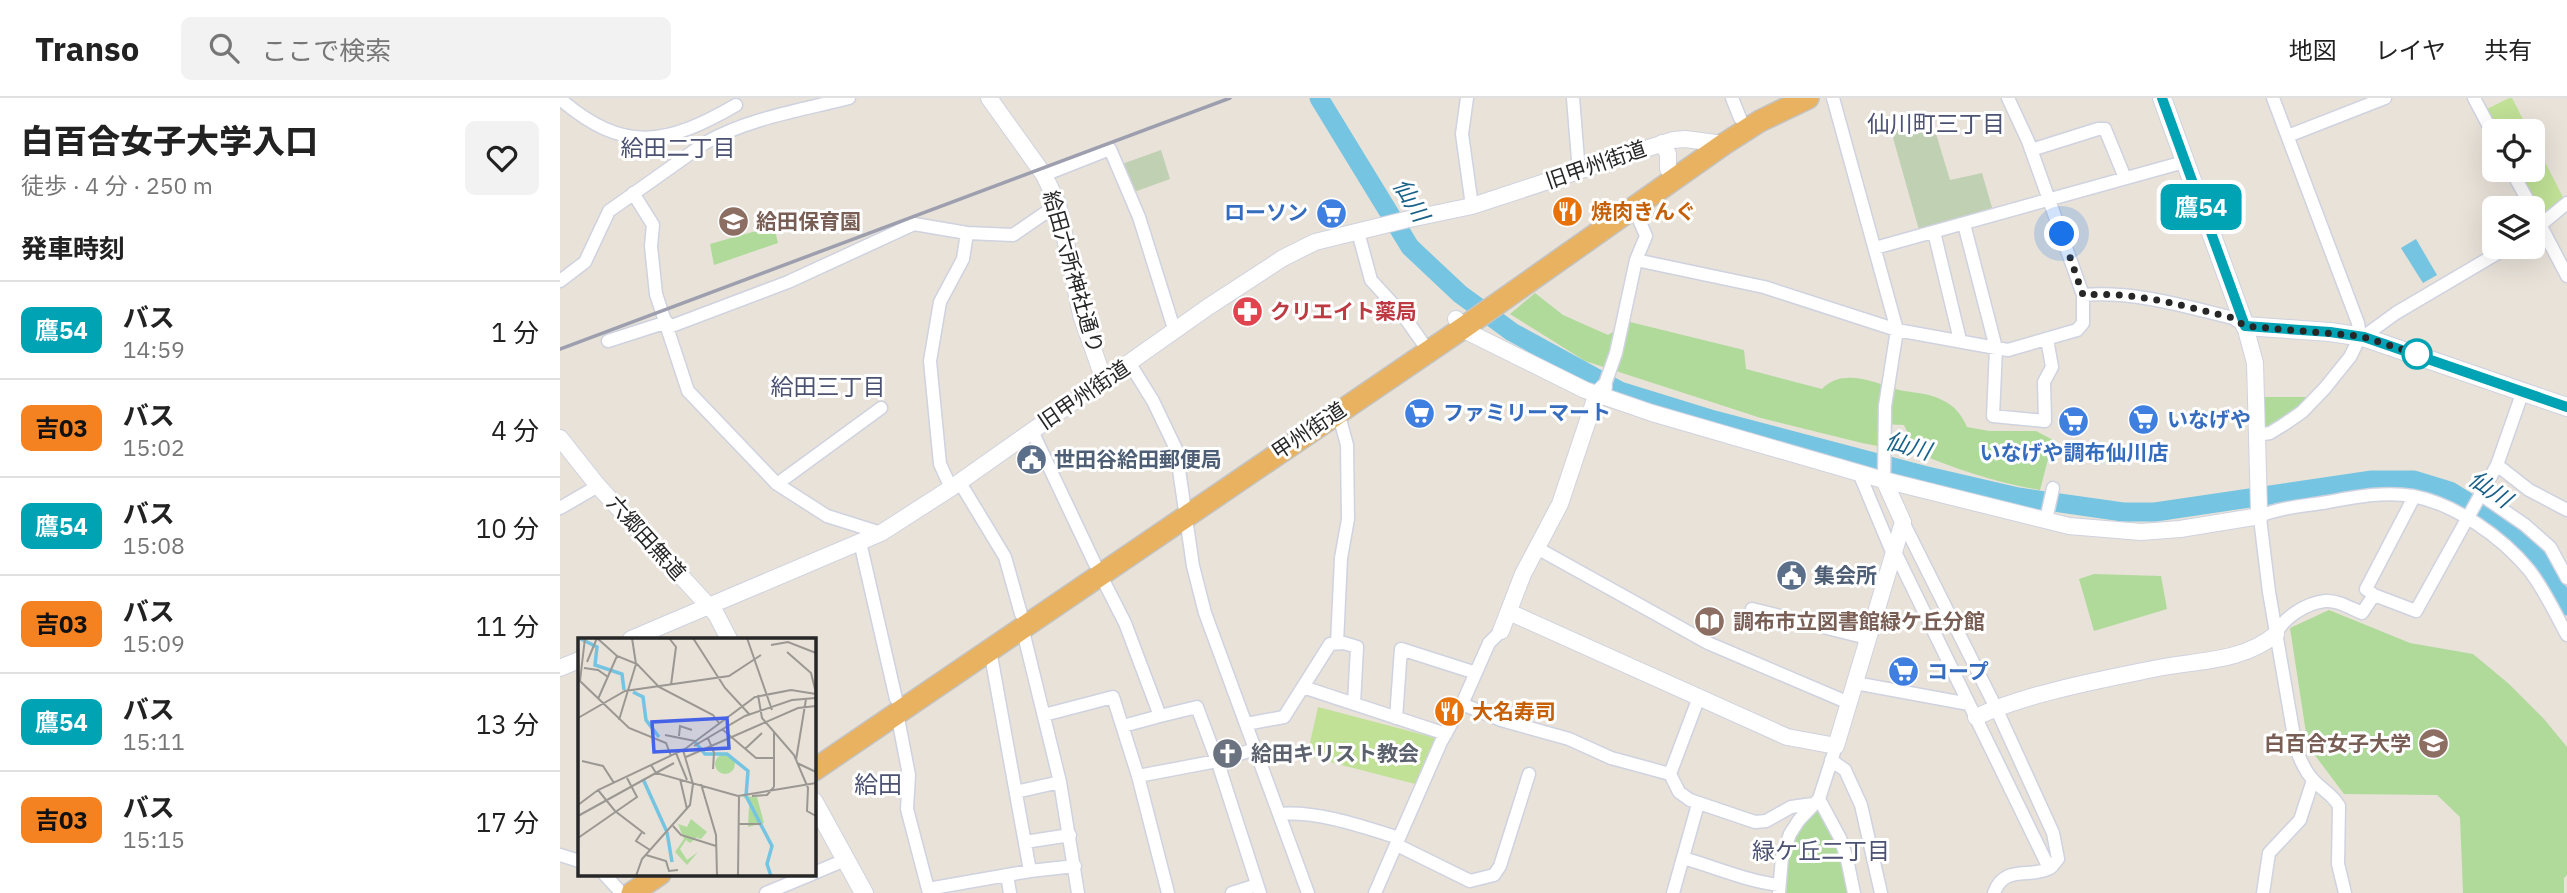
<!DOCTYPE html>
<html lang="ja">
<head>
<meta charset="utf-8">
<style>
  :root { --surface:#fff; --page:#f2f2f2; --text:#222; --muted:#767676; --line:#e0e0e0 }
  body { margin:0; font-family:"IBM Plex Sans","Noto Sans JP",sans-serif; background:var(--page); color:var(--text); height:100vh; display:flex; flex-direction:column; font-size:26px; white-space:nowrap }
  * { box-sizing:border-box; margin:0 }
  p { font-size:23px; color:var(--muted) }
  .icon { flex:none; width:38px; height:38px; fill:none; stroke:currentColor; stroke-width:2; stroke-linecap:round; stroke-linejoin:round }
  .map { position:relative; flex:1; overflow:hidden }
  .sheet { display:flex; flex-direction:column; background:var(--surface); width:560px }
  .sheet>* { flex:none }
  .badge { padding:0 14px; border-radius:10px; font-size:24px; line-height:46px }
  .buttons { position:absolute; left:1922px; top:21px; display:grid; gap:14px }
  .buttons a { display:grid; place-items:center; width:63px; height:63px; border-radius:10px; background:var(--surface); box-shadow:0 7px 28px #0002; font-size:35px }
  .you { position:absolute; width:35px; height:35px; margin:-18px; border:5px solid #fff; border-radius:50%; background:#1a73e8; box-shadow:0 0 0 10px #1a73e833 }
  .map>.badge { position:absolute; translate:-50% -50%; box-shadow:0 0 0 4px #fff }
  h2 { padding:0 21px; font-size:26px; line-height:63px }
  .round { display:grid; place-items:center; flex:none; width:74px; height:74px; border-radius:10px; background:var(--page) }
  .head { display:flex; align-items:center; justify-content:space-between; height:119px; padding:0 21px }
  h1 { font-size:33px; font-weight:800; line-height:52px }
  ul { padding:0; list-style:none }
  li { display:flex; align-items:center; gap:21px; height:98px; padding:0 21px; border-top:2px solid var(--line) }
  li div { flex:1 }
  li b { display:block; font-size:26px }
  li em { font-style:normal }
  li .badge { min-width:77px; font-weight:700; text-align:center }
  header { display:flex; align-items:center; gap:42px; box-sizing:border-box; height:98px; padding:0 35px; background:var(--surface); border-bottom:2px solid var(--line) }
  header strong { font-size:33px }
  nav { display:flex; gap:38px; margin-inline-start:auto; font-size:24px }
  .search { width:490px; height:63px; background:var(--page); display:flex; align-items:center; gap:18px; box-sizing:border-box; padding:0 24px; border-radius:10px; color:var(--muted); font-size:26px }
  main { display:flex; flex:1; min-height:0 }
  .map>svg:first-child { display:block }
  .green { fill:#afda9a }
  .cemetery { fill:#c0d0b2 }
  .pitch { fill:#c0e196 }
  .water { fill:#74c4e2 }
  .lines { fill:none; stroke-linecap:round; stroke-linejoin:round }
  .river { stroke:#74c4e2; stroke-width:19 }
  .minor-casing { stroke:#cfd2df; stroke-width:15 }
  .tertiary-casing { stroke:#cfd2df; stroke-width:18 }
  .secondary-casing { stroke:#cfd2df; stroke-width:20 }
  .trunk-casing { stroke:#c3c3c3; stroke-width:24 }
  .minor { stroke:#fff; stroke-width:12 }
  .tertiary { stroke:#fff; stroke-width:16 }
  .secondary { stroke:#fff; stroke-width:18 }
  .trunk { stroke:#e8b261; stroke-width:21 }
  .rail { stroke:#9d9faf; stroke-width:3.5 }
  .line-casing { stroke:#fff; stroke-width:16 }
  .line { stroke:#00a3b4; stroke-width:10 }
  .walk { stroke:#272727; stroke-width:7; stroke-dasharray:0 12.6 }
  .stop-dot { fill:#fff; stroke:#00a3b4; stroke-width:3.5 }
  .labels { text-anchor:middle; stroke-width:6; stroke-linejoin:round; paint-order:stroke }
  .street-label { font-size:21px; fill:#272727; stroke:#fff }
  .food-label { font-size:21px; font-weight:bold; fill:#c56008; stroke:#fff; text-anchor:start }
  .shop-label { font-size:21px; font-weight:bold; fill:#366cbe; stroke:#fff; text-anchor:start }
  .education-label { font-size:21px; font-weight:bold; fill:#785e54; stroke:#fff; text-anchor:start }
  .health-label { font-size:21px; font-weight:bold; fill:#be3a42; stroke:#fff; text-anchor:start }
  .service-label { font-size:21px; font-weight:bold; fill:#4e5e75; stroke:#fff; text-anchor:start }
  .worship-label { font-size:21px; font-weight:bold; fill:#5b616d; stroke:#fff; text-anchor:start }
  .neighbourhood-label { font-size:23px; fill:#4c5272; stroke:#fff }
  .water-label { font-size:23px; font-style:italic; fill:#196189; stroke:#fff }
  .quarter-label { font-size:24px; fill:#4c5272; stroke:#fff }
  .inset-river { fill:none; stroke:#74c4e2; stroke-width:3.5 }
  .inset-road { fill:none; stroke:#9b9792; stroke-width:2 }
  .view { fill:#4663e8; fill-opacity:0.15; stroke:#4663e8; stroke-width:3.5 }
  .inset-edge { fill:none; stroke:#272727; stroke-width:3.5 }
</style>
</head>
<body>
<header>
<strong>Transo</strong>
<div class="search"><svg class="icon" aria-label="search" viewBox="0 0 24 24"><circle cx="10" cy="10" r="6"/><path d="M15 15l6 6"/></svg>ここで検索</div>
<nav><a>地図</a><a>レイヤ</a><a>共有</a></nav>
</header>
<main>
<section class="sheet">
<div class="head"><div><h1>白百合女子大学入口</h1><p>徒歩 · 4 分 · 250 m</p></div><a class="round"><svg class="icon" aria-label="heart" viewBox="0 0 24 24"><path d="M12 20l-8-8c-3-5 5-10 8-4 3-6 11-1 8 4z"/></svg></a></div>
<h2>発車時刻</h2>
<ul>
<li><span class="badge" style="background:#00a3b4;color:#fff">鷹54</span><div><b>バス</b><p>14:59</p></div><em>1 分</em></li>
<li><span class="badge" style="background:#f58220;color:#111">吉03</span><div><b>バス</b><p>15:02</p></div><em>4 分</em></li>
<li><span class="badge" style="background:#00a3b4;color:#fff">鷹54</span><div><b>バス</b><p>15:08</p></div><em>10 分</em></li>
<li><span class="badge" style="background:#f58220;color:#111">吉03</span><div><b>バス</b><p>15:09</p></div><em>11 分</em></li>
<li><span class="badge" style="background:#00a3b4;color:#fff">鷹54</span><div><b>バス</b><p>15:11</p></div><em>13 分</em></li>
<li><span class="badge" style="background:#f58220;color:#111">吉03</span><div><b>バス</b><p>15:15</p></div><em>17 分</em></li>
</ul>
</section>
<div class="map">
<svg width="2007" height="795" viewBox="0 0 2007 795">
  <rect width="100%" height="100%" fill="#e8e2d9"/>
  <path class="green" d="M214,128L218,145L154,167L150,146Z
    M975,195L1003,217L1048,237L1070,224L1184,252L1186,271L1262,291C1283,269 1316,285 1339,292C1353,295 1370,295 1382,302C1395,308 1401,316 1407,329L1429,333H1476L1493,342L1480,392C1438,385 1396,371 1357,355L1344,327L1319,326L1318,348L1302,345L1201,320L1025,263L950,216Z
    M1702,299H1748L1733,314L1708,331L1702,327Z
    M1534,476L1601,478L1607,511L1534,533L1519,481Z
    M1769,512L1850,545L1913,556L1949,586L1984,621L2007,649V777L2004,780V795H1903L1900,719L1877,697L1784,696L1748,648L1730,530Z
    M1253,706L1264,711L1294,795H1219L1222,759Z"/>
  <path class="cemetery" d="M1350,14L1374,29L1390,82L1422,75L1433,113L1359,132L1328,22Z
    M601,52L610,81L574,94L562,66Z"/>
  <path class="pitch" d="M1949,0H1952L1969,33H1938L1927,11Z
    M1972,39L2003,99L2002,104L1982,123L1957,72H1972Z
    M758,609L876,640L859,687L747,658Z"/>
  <path class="water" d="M1856,141L1877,177L1863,185L1841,150Z"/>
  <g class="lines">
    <path class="river" d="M759,0L850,149L900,196L952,234L1060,293L1154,322L1363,377L1458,399L1563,414H1595L1812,382H1854L1890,393L1932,419L1976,458L2007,508"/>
    <defs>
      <path id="minor" d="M907,0L902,36L912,108
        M1013,0L1019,74
        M1172,0L1180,20
        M1273,0L1337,232L1325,308L1324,382
        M1914,0L1934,38
        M0,1C64,56 107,47 176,7
        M1728,38L1825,0
        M1471,52L1538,31H1545L1565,80
        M1951,72L1972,110
        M484,77L550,51L579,119L615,234
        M73,95L93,127L91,148L96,196L128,293L217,386L267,418L321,435
        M1972,111L2007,178
        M1404,126L1436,250L1433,318L1485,323L1484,284L1492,269L1487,241
        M798,134L811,182L843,217L862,244
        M1374,134L1400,242
        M1972,134L2007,105
        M1315,150L1624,64
        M1076,162L1204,189L1337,232L1436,250L1448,252L1517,232L1523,225V197L1468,43L1448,0
        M0,183L25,164L49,113L145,45C189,20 242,12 289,0
        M1523,197C1575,193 1624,208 1673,220L1685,228
        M109,229L228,184L354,126L407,135L453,137L498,106
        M1803,239L1836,215L1948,149
        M48,243L107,224
        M570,266L593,303L616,351L633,468L645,515L748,795
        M1044,289L1056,255L1076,162L1086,138L1074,110
        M472,333L535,466
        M1697,337L1710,335L1723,327L1742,314L1765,290L1790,259L1797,245L1800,238L1798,225L1713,0
        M1937,367L1969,392L2007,412
        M1299,375L1332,454L1336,456L1489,770
        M399,383L445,459L461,516
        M217,386L321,310
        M391,390L380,366L370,263L380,204L403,161L407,135
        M1920,396L1965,427L1990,449L2007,480
        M0,410L38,388
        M1699,412L1709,494L1736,650C1740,662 1746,675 1755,684C1763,692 1774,698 1779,708L1778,766L1785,795
        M1700,418C1721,409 1745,408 1768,404C1795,399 1825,393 1853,398C1895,406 1942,439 1969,472C1984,491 1995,515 2007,537
        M1486,422L1493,390
        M1343,424L1436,610L1493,735L1498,761C1495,764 1493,768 1490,770C1470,781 1444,766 1434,795
        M300,444L336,601
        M977,450L1148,545L1289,605
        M540,476L565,525L600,618L563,628
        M1814,497L1806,491L1854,399
        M1192,511L1307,540
        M462,529L500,684L518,795
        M1716,536C1723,520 1746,505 1765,503C1778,502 1790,510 1802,515L1814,497L1856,513L1937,367L1963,293
        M777,545L781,460L788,421L787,347L778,314
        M430,552L470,773
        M1295,585L1409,606
        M743,589L886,636
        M902,606L941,622L1009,641L1051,660L1110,676L1119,694L1130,702L1195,724L1206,723L1231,709L1253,706
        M337,615L349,677L347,711L369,795
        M484,617L553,599L578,678L608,795
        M600,618L637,609L659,668L700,795
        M836,620L841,551L916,575
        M686,626L724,619L770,546L784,545L797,549L794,606
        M1271,662L1285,672L1301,707L1321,795
        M1110,676L1139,599
        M578,678L657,663L695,651
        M456,694L500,684
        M1259,701L1280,740L1287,761L1294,795
        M719,716C759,713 801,728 839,740
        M465,744L510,737
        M837,747L910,783L934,777L940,768L969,676
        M0,757L19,763
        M1123,760C1155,769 1186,783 1219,787
        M254,775L285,762
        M44,776L58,791
        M447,777L450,795
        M368,791L470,773L515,768
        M206,795L252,776
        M672,795L697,787
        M815,795L881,644L902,606L929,545L941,533
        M1113,795L1138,706
        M1219,795L1222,759L1230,736L1239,722L1259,701L1276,648
        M1703,795L1709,755L1740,722L1753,682"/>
      <path id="tertiary" d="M429,0L484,77L498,106L521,217L544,282
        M1102,45L1108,56V71
        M896,221L908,234L1025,292L1092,315L1320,381L1509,428L1581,434L1620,431L1700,418
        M1685,228L1695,265L1699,412
        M0,340L38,388L156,516L169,541
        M949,514L1227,639L1276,648L1343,424L1324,382
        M941,533L963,476L1000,406L1034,304L1037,296L1044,289
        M71,541L321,435L391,390L648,209L723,160L755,144L845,122L912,108L1113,42L1125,41L1164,46
        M0,570L19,562
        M1416,619C1465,596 1539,582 1593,571C1635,562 1682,565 1716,536"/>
      <path id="secondary" d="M1602,0L1685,228L1770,234L1803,239L2007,309
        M254,704L304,795"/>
      <path id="trunk" d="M254,672L903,230L1164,46L1200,23L1248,0
        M72,795L100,776"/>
    </defs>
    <use href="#minor" class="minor-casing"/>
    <use href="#tertiary" class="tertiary-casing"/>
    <use href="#secondary" class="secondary-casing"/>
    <use href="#trunk" class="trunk-casing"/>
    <use href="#minor" class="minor"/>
    <use href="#tertiary" class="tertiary"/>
    <use href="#secondary" class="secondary"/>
    <use href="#trunk" class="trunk"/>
    <path class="rail" d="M0,251L670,0"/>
  </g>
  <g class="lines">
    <defs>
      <path id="line" d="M1602,0L1685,228L1770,234L1804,239L2007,309"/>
    </defs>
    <use href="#line" class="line-casing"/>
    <use href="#line" class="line"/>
    <path class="walk" d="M1502,136L1523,197C1575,193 1624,208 1673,220L1685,228L1800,238L1857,256"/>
  </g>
  <defs>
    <symbol id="restaurant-disc" viewBox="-11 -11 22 22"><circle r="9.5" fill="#e8710a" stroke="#fff"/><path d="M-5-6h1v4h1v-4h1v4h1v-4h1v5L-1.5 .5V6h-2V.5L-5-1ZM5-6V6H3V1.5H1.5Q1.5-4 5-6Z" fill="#fff"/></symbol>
    <symbol id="supermarket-disc" viewBox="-11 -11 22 22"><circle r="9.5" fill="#3f7fe0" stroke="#fff"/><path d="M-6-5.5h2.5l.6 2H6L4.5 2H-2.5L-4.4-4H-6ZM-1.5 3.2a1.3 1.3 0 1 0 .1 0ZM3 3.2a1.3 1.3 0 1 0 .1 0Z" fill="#fff"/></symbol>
    <symbol id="school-disc" viewBox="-11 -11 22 22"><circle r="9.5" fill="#8d6e63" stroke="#fff"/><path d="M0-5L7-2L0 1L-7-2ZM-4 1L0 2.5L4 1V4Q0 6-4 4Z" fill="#fff"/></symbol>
    <symbol id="pharmacy-disc" viewBox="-11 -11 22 22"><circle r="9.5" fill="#e0444e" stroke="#fff"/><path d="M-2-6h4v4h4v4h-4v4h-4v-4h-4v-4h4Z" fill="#fff"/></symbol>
    <symbol id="civic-disc" viewBox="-11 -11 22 22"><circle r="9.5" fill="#5c6f8a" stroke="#fff"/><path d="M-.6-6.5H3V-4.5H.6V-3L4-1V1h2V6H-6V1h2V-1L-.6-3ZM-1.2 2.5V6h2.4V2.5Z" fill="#fff"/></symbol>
    <symbol id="library-disc" viewBox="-11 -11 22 22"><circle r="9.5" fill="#8d6e63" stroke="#fff"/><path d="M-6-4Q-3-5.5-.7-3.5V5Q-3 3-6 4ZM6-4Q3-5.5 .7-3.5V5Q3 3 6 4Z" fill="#fff"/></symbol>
    <symbol id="university-disc" viewBox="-11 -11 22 22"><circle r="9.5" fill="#8d6e63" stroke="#fff"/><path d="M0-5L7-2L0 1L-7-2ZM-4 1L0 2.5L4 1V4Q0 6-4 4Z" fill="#fff"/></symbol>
    <symbol id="church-disc" viewBox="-11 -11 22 22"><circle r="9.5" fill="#6b7280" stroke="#fff"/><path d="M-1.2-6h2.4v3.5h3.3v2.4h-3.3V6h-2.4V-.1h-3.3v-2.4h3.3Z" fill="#fff"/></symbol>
  </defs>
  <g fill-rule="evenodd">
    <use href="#restaurant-disc" x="990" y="96" width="35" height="35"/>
    <use href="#supermarket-disc" x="754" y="98" width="35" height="35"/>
    <use href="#school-disc" x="156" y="106" width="35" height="35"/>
    <use href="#pharmacy-disc" x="670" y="196" width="35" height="35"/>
    <use href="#supermarket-disc" x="842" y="298" width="35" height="35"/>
    <use href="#supermarket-disc" x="1566" y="304" width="35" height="35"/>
    <use href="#supermarket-disc" x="1496" y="306" width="35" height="35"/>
    <use href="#civic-disc" x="454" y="344" width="35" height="35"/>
    <use href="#civic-disc" x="1214" y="460" width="35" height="35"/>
    <use href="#library-disc" x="1132" y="506" width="35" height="35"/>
    <use href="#supermarket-disc" x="1326" y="556" width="35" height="35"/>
    <use href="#restaurant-disc" x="872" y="596" width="35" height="35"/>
    <use href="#university-disc" x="1856" y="628" width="35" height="35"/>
    <use href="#church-disc" x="650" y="638" width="35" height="35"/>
  </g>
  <circle class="stop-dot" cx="1857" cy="256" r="14"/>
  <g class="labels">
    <g class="street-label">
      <text transform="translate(1036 67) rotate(-19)" y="7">旧甲州街道</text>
      <text transform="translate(513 174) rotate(74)" y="7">給田六所神社通り</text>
      <text transform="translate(524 297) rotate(-34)" y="7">旧甲州街道</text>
      <text transform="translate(749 333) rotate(-34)" y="7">甲州街道</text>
      <text transform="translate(86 440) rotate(48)" y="7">六郷田無道</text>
    </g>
    <g class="food-label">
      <text x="1031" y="121">焼肉きんぐ</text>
      <text x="912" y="621">大名寿司</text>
    </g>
    <g class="shop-label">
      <text x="748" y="122" text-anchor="end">ローソン</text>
      <text x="883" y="322">ファミリーマート</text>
      <text x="1607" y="329">いなげや</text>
      <text x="1514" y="362" text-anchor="middle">いなげや調布仙川店</text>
      <text x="1367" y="581">コープ</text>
    </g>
    <g class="education-label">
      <text x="196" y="131">給田保育園</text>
      <text x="1173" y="531">調布市立図書館緑ケ丘分館</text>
      <text x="1851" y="653" text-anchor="end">白百合女子大学</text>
    </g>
    <g class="health-label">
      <text x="710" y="221">クリエイト薬局</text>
    </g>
    <g class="service-label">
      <text x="494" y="369">世田谷給田郵便局</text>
      <text x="1254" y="485">集会所</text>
    </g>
    <g class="worship-label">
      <text x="691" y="663">給田キリスト教会</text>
    </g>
    <g class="neighbourhood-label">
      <text x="1376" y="34">仙川町三丁目</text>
      <text x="118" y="58">給田二丁目</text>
      <text x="268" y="297">給田三丁目</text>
      <text x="1261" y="761">緑ケ丘二丁目</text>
    </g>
    <g class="water-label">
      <text transform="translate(851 102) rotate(59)" y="8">仙川</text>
      <text transform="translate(1348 348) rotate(15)" y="8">仙川</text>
      <text transform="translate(1930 391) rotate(34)" y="8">仙川</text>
    </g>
    <g class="quarter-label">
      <text x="318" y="695">給田</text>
    </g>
  </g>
  <g transform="translate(18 540)">
    <rect width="238" height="238" fill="#e8e2d9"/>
    <path d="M137 126a10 10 0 1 1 20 0a10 10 0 1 1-20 0ZM164,158L179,159L186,185L170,189L171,168L175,175L171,163ZM113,181L129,194L123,201L119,200L123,196L112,205L108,202L102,211L109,222L120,214L109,227L97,214L106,201L100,186L109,189Z" fill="#afda9a"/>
    <path class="inset-river" d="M1,0L19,9L17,27L44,36L46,52M55,54L65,59L68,82L81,99M117,104L127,116H149L170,133L168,158L194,208L189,226L193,238M65,141L89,194M89,194L94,224"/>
    <path class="inset-road" d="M7,0L2,43L51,90L88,105L93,118M19,0L39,18L59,26L81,49L135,77L141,85M91,0L98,9L93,47M115,0L147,50L172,77M169,0L194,72M193,7L210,4L238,15M209,14L233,35L238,55M9,24L19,0M6,30L20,32L30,39M180,57L184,80L216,117L230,150L229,173L238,178M20,61L39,18M0,80L47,53L151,38L183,17M41,82L58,26L54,0M144,91L178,120H196M87,97L117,103M101,98L102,88L114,92M130,100L136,115L135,131M116,108L167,78L214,62L238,60M167,111L184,95M98,115L109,142M108,119L220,70L238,68M218,122L228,61M4,123L25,128L36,145M219,125L238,134M73,127L78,135L160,158L238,145M102,141L109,171M123,146L138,197L139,238M196,149V94M20,152L37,173L67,196M174,158L189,157L196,149M0,167L20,152L107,111L177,59L213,52L238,56M0,178L96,125M160,186H183M95,188L103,197L138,208M64,194L58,203L72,212M0,200L59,159L49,140M68,217L88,223L91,233L100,232M58,238L64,221L112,167L115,146L105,112M160,238L161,158"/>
    <path class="view" d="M149,80L151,110L76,114L74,84Z"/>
    <rect width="238" height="238" class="inset-edge"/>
  </g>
</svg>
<div class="buttons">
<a><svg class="icon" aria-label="locate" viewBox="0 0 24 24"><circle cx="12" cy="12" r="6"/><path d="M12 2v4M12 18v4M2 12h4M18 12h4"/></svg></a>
<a><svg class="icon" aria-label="layers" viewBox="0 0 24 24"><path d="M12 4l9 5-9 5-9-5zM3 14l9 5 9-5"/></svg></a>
</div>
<div class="you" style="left:1502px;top:136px"></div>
<b class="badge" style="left:1641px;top:109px;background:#00a3b4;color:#fff">鷹54</b>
</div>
</main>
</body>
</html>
